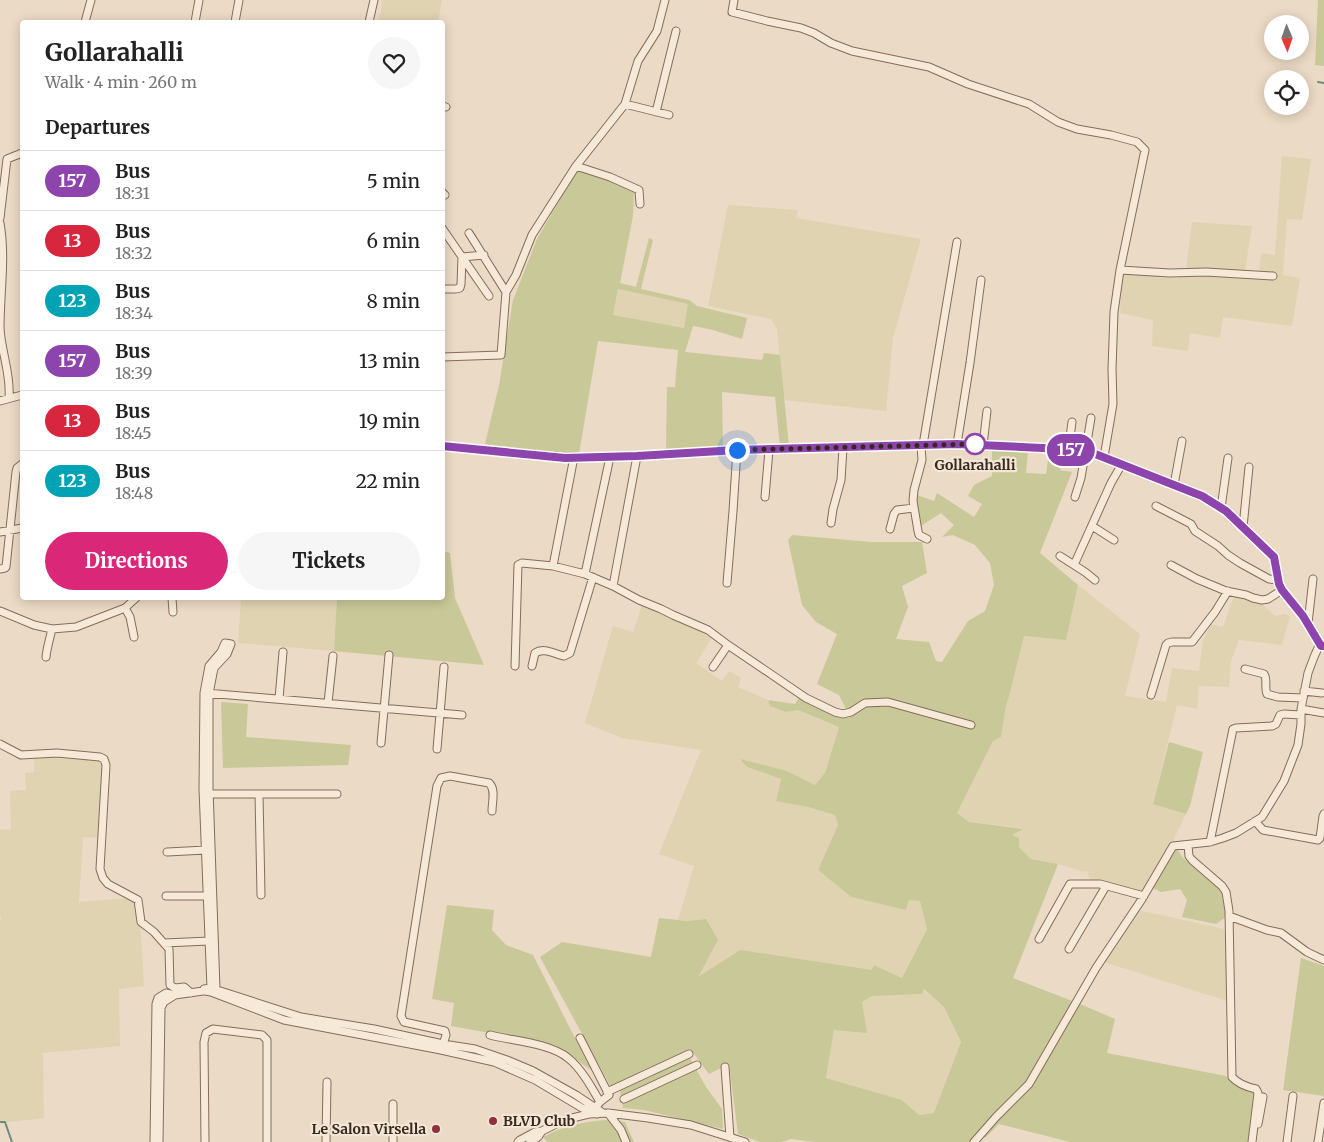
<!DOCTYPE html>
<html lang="en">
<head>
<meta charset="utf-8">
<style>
  :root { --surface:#fff; --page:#f6f6f6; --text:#222; --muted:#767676; --line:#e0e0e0; --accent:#db2777 }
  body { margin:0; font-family:Merriweather,serif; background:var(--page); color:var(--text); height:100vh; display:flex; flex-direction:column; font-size:19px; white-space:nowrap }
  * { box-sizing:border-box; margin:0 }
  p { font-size:16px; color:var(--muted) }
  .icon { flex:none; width:28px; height:28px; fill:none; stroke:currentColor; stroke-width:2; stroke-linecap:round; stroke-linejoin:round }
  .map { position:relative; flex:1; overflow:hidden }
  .side { position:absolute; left:20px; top:20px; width:425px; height:580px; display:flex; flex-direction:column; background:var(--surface); border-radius:5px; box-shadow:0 2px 12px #0003 }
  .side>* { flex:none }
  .badge { padding:0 10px; border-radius:16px; font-size:18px; line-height:32px }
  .needle { width:32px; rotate:178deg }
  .fabs { position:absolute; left:1264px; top:15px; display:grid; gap:10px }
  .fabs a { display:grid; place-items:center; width:45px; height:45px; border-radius:50%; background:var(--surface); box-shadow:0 2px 12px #0003; font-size:25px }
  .you { position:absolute; width:25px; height:25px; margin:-12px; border:4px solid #fff; border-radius:50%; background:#1a73e8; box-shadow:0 0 0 8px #1a73e833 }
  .map>.badge { position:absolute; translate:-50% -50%; box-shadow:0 0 0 2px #fff }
  h2 { padding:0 25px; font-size:19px; line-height:45px }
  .round { display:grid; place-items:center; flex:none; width:52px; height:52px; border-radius:26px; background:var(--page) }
  .head { display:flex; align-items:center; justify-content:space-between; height:85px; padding:0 25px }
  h1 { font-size:24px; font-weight:700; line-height:38px }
  .button { display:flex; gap:10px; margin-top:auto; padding:10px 25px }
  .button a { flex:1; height:58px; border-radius:30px; background:var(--accent); color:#fff; font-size:20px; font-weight:700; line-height:58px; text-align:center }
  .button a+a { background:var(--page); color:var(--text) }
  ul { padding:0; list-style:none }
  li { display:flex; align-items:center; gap:15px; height:60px; padding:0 25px; border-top:1px solid var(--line) }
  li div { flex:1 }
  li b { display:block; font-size:19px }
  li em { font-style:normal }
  li .badge { min-width:55px; font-weight:700; text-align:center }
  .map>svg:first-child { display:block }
  .farmland { fill:#e0d3b2 }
  .green { fill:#c9c899; fill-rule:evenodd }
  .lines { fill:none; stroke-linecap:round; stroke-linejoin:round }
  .stream { stroke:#6d8c80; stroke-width:2 }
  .minor-casing { stroke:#856c5c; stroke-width:9 }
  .minor { stroke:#f7e9d7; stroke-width:7 }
  .line-casing { stroke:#fff; stroke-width:11 }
  .line { stroke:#8e44ad; stroke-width:8 }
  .walk { stroke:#36271f; stroke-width:5; stroke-dasharray:0 9 }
  .stop-dot { fill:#fff; stroke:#8e44ad; stroke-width:2.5 }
  .poi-dot { fill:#90303e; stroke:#f3e6d4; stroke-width:2 }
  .labels { text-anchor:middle; stroke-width:4.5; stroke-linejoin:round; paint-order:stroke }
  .stop-label { font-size:14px; font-weight:bold; fill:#36271f; stroke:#f3e6d4 }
  .poi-label { font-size:14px; font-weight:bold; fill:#36271f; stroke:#f3e6d4; text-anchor:start }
</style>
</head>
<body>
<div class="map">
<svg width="1324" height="1142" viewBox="0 0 1324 1142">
  <rect width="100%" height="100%" fill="#ebdac5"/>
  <path class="farmland" d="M383,0H442L438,22H378Z
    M1282,156L1311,159L1302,220L1287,219L1283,275L1300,278L1292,326L1223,317L1220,338L1190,333L1188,351L1152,346L1153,320L1120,313L1122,272L1178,279L1179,268L1186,269L1192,222L1252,226L1245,271L1259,273L1261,253L1275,255Z
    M728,205L798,210L796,218L921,239L893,338L886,411L784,400L777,329L771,319L708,306Z
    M618,289L689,304L684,328L613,315Z
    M1078,585L1140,634L1125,696L1166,702L1172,668L1199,671L1203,640L1211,624L1223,627L1234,596L1242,597L1255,603H1261L1275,616L1285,614L1290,616L1282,645L1239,640L1231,661L1229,687L1199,686L1197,709L1177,705L1153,803L1186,814L1171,845L1143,891L1090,879L1087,871L1084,872L1058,864L1031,859L1019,847L1011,835L1022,828L969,822L957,813L993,741L1001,737L1006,706L1010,693L1024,636L1066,640Z
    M241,598H337L334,651L238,643Z
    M642,605L676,619L712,638L696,663L722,681L729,671L741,678L738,687L768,700L770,706L786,712L798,710L839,727L825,773L815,785L787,771L747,767L781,779L776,800L808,807L835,815L838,825L818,870L851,897L906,910L909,900L920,901L927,928L902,978L874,965L873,970L697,978L705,919L687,921L678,920L694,866L659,854L701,750L622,738L585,723L613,626L633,632Z
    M58,755L102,759V838L83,837L79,902L139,897L144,986L119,989L120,1046L43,1053L44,1118L0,1123V920H1L0,913V829L11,830L10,791L26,790L25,773L34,772V756Z
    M1138,910L1224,929L1227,940V1001L1104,962Z
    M923,989L944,1007L961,1042L935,1113L919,1115L902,1100L826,1078L834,1030L862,1002L872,996L922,994Z"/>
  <path class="green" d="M1318,0H1324V66L1315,65Z
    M577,170L592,174L634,191L633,216L620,283L636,287L649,238L653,240L641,289L689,300L697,306L747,318L742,339L713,330L693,326L685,352L762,360L764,353L780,355L789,447H780L775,397L722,392L723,449L666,451L667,387H675L678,350L598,341L579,454L545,452L485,444L499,385L513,300L537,239ZM618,289L688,304L684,328L613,315Z
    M992,450L1028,451L1026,473L1046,474L1049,453L1061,454L1060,470L1072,472L1040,553L1078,585L1066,640L1024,636L1010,693L1006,706L1001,737L993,741L957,813L969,822L1023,829L1012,835L1019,838V847L1031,859L1058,864L1013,978L1080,1004L1115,1019L1107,1053L1226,1076L1234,1085L1254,1091L1248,1142H1070L999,1124L985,1138L979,1131L970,1142H815L791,1139L781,1142H760L738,1134L729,1064L709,1074L692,1051L611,1087L540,957L562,942L651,957L659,918L687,921L706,919L718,940L698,977L740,950L872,970L874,965L902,978L927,929L920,901L909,900L906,910L851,897L818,870L838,825L835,815L808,807L776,801L781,779L747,767L740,759L787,771L815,785L825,773L839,727L798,710L786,712L770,706L768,700L795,704L800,696L849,715L839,695L817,684L837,634L816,622L802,605L788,540L792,535L871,542H922L927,573L902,586L908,607L896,639L929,642L936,661L942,662L968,621L985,611L994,585L990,563L975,545L953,535L942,537L954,525L941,513L921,526L918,515L917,495L934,501L937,493L974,517L982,504L968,496L974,485L992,476ZM924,989L944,1007L961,1042L934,1113L919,1115L902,1100L826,1078L834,1030L867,1033L862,1002L872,996L922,994Z
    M443,551L450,553L455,598L484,665L334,651L337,598H442Z
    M221,702L248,704L246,737L351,745L348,765L223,768Z
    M1169,742L1203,752L1190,806L1186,814L1153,804Z
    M1177,849L1183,858L1221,891L1226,917L1216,924L1182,917L1187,900L1180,889L1161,892L1153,888L1169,857Z
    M447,905L494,910L492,930L506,945L533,955L591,1070L555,1045L451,1026L454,1003L432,999Z
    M1301,958L1324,966V1096L1283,1090Z
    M690,1058L706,1087L722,1109L723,1129L644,1110L623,1108L620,1090Z
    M608,1120L625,1122L634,1142H548L543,1137C563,1126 586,1121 608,1120Z"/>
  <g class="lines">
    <path class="stream" d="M1318,82L1324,83
      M0,1122H5L12,1142"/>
    <defs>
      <path id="minor" d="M734,0L732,12L767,21L801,28L814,33L831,43L852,51L929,67L968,84L1029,104L1058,122L1077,129L1111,135L1137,142L1145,150L1120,270L1114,312L1112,369L1113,404L1104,457
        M85,22L91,0
        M195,22L199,0
        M235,22L239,0
        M369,22L374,0
        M625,104L638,61L657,31L665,0
        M442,106L446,107
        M656,112L676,31
        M442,192L445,195
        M640,204L639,190L610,177L576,166L625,104L669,115
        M0,218L7,159L22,153
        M0,223C6,257 0,293 0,328C1,351 11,374 9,397
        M442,228L489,296
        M469,233L506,292
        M462,257L484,255
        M1120,270L1170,273L1206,272L1273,276
        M442,289H456L460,288L461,284L462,257
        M442,357L501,355L506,292L516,275L532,235L576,166
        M0,401L22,395
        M1072,422L1070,437L1073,450
        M957,444L970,363L981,280
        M921,445L922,460L914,490L913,501L918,531L919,535L927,539
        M923,445L957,242
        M983,445L987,411
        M442,446L565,457L637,456L737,450L957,444L1085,450L1202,496L1226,511L1274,557L1279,584L1282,590L1303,616L1321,645L1324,646
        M1174,485L1182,441
        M765,497L769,450
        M1075,497L1081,478L1091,418
        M1156,506L1191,524L1195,531L1218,546L1228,555L1240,563L1269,579L1278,580
        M1221,508L1228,458
        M831,523L833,509L841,480L843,448
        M1092,526L1114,540
        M1243,527L1249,467
        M890,529L894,514L897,510L914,508
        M0,532L22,528
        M1060,556L1085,572L1095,580
        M1074,565L1111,483L1122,464
        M1171,565L1197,579L1226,591L1246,595L1253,598L1262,600L1268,599L1282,590
        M553,566L574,457
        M0,569L5,568L6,567L16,472L17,468L22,464
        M585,574L610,457
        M727,583L733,511L737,450
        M613,586L637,456
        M172,598L173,612
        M125,608L130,617L134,637
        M0,611L34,625L52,629L76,627L125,608L136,598
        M1308,623L1313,579
        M46,657C47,647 50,638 52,629
        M515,666L518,565L522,563L553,566L585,574L613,586L639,600L661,609L673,615L708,630L728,645L806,698L835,712L843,714L851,712L865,703L888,702L971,725
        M532,666L535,653C544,647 554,654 564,656L570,653L593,577
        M713,667L728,645
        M1245,669L1264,674C1268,680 1264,688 1267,694L1278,697L1303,698
        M1304,691L1322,693
        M206,693L462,715
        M1151,695L1166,645L1168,643L1172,642H1192L1215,612L1228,591
        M279,699L283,652
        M328,703L333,656
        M1301,709L1324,713
        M381,743L389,655
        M0,744L21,755L57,753L100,757L104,759L106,765L100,869L103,878L108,884L138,900L141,922L154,932L169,949L170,985L175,988L184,987L191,993
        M437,749L444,667
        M209,794H337
        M259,794L261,895
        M1255,821L1263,830L1318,840L1320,838L1323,816L1324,814
        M1210,842L1233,729L1236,728L1272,726L1276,724L1280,715L1284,714L1301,715
        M1188,845L1189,856L1192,860L1222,886L1226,892L1229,911L1232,1077C1238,1084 1247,1087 1256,1089L1258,1093L1252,1142
        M167,852L206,850
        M166,896H207
        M1229,916L1267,930L1281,933L1307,952L1324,960
        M1039,939L1070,884H1100L1144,896
        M164,943L209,941
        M1069,949L1106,886
        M211,988L203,789L204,693L209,666L221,652L225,643L231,644L227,654L214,668L209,694V789L216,989
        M205,991L211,992L284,1020L441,1050L494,1062L535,1080L582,1108L597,1114
        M490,1035C513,1041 550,1043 568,1058C581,1068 592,1088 600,1102L595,1108
        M580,1038L609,1095L600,1102
        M442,1048L446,1035L445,1031L404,1022L401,1016L437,786L441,778L450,776L489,783C496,789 492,802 492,811
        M725,1067L730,1137
        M607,1092L689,1054
        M624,1099L697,1065
        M608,1113L621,1130L626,1142
        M1258,1124L1263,1097
        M542,1131L560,1122L572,1118L589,1114L608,1113L648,1118L691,1125L745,1142
        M154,1142L156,1004L158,998L166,993L175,995L203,991L204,989L211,988L301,1017L374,1029L443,1044L475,1049L507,1060L533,1071L576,1095L603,1113
        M159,1142L161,1008L164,1002L175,995
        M205,1142L204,1042L206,1033L213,1029L262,1035L267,1040V1142
        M326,1142L327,1082
        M393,1142V1104
        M518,1142L520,1140L535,1132L542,1131L538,1137L530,1142
        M974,1142L996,1117L1029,1084L1096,968L1142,899L1173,846L1210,842L1223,838L1236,833L1262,817L1284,781L1298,745L1301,724V709L1308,673L1314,657L1318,648L1321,645
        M1287,1142L1293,1096
        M1318,1142L1324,1103"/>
    </defs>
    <use href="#minor" class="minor-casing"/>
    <use href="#minor" class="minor"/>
  </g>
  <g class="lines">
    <defs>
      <path id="line" d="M442,446L565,458L637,456L737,450L957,444L1085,450L1202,496L1226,511L1274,557L1279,584L1282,590L1303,616L1321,646H1324"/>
    </defs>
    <use href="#line" class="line-casing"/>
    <use href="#line" class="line"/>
    <path class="walk" d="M737,450L975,444"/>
  </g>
  <circle class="stop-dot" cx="975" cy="444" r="10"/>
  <g class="poi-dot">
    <circle cx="493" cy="1121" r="5"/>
    <circle cx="436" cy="1129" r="5"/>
  </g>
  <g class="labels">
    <g class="stop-label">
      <text x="975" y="470">Gollarahalli</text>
    </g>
    <g class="poi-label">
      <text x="503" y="1126">BLVD Club</text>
      <text x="426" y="1134" text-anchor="end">Le Salon Virsella</text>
    </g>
  </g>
</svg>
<div class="fabs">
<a><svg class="needle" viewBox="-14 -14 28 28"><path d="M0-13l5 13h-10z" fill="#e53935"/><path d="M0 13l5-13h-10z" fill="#767676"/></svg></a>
<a><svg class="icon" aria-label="locate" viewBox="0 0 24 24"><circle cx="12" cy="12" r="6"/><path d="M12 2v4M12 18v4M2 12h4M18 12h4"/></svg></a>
</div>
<div class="you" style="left:737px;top:450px"></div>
<b class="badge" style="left:1071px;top:450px;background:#8e44ad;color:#fff">157</b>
<section class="side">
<div class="head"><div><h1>Gollarahalli</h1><p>Walk · 4 min · 260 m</p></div><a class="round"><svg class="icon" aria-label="heart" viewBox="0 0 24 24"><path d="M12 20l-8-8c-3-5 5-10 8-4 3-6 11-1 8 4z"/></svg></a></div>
<h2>Departures</h2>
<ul>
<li><span class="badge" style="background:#8e44ad;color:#fff">157</span><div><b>Bus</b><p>18:31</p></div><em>5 min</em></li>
<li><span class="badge" style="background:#d7263d;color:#fff">13</span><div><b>Bus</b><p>18:32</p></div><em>6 min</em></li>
<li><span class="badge" style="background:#00a3b4;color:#fff">123</span><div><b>Bus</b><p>18:34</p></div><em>8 min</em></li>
<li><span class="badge" style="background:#8e44ad;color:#fff">157</span><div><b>Bus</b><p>18:39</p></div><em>13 min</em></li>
<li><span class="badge" style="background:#d7263d;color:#fff">13</span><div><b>Bus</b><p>18:45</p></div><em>19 min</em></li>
<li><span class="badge" style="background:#00a3b4;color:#fff">123</span><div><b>Bus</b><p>18:48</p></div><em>22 min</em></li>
</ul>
<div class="button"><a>Directions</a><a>Tickets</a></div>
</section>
</div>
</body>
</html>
